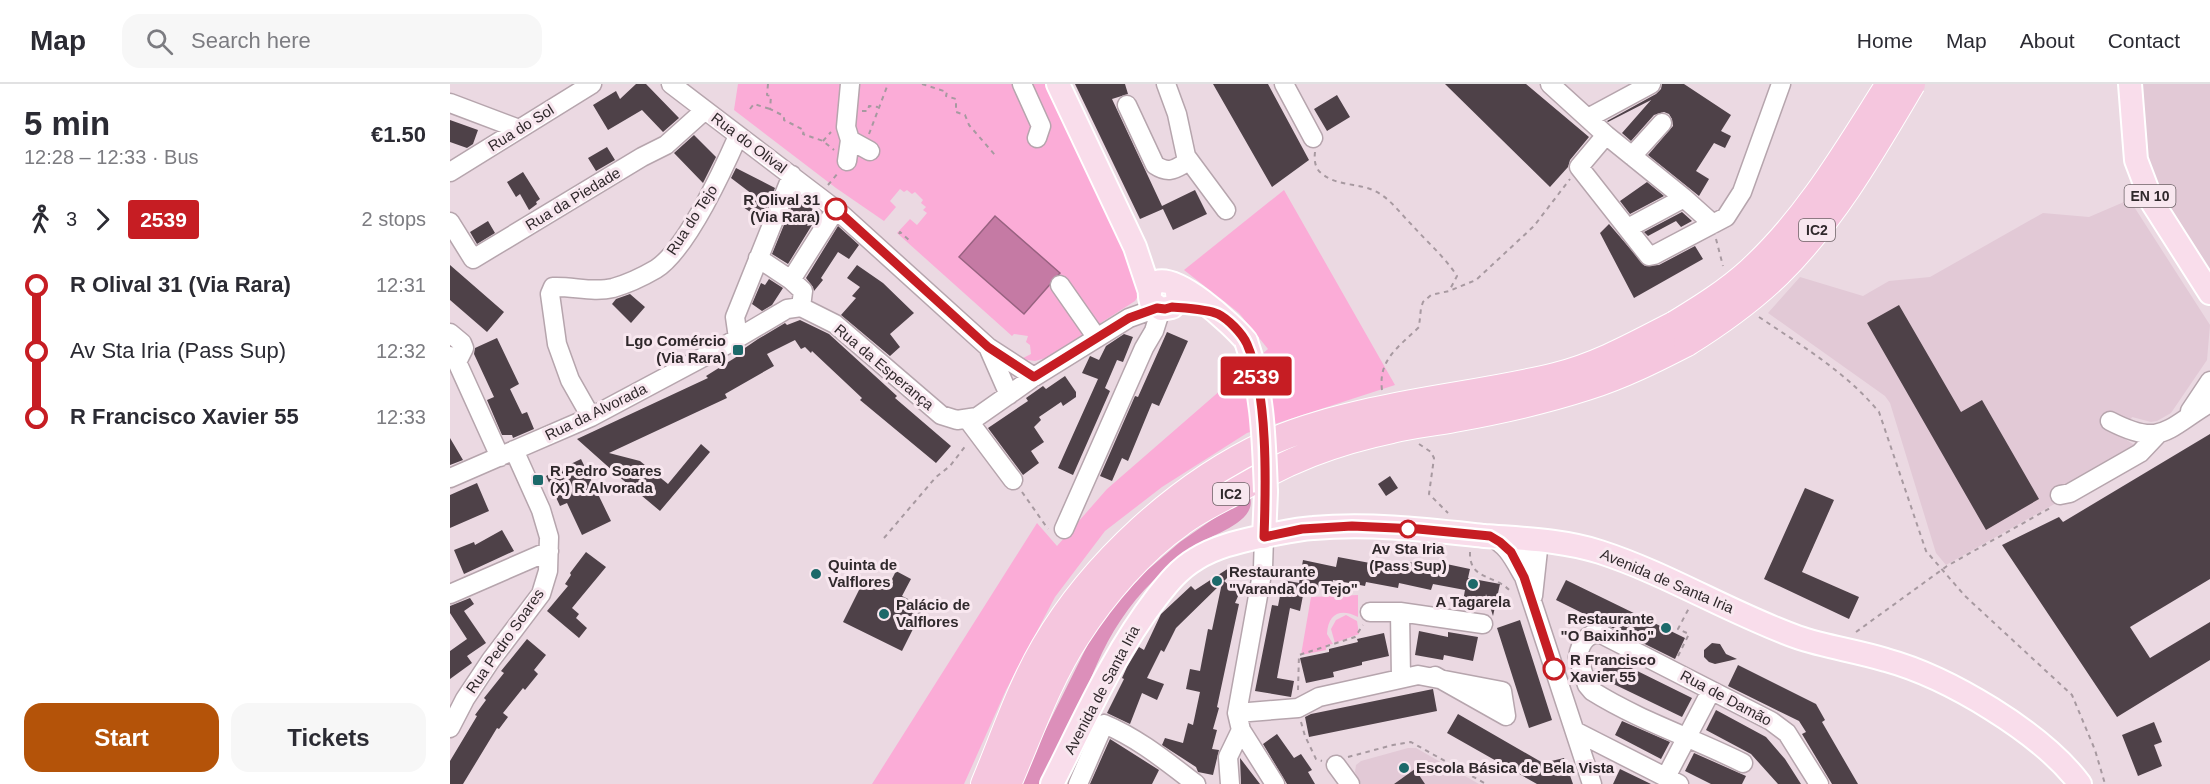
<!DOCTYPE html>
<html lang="en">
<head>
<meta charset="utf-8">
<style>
  :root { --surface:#fff; --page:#f7f7f7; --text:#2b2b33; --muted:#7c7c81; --line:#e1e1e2; --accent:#b45309 }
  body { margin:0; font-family:Arial,sans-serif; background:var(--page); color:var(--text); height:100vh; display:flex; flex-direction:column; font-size:22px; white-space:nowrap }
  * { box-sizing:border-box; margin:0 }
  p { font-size:20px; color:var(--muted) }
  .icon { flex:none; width:33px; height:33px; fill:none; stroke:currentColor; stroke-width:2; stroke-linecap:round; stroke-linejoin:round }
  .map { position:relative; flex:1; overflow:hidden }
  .drawer { display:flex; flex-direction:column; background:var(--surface); width:450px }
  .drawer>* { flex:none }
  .badge { padding:0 12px; border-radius:4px; font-size:21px; line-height:39px }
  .map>.badge { position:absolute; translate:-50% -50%; box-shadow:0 0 0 3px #fff }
  .legs { display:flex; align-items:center; gap:9px; height:66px; padding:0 24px; font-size:20px }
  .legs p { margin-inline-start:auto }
  .headline { display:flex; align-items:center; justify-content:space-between; height:102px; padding:0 24px }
  h1 { font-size:33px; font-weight:700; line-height:45px }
  .cta { display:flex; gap:12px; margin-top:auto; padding:12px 24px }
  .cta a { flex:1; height:69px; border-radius:18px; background:var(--accent); color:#fff; font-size:24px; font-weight:700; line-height:69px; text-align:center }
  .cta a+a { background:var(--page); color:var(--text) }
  ul { padding:0 24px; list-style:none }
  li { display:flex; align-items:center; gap:21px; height:66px; font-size:22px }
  li i { display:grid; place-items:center; width:9px; height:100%; margin:0 8px; background:currentColor }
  li i::after { content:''; width:15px; height:15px; margin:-8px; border:4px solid; border-radius:50%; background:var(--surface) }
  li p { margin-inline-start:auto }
  li:first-child i { background:linear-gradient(#0000 50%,currentColor 0) }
  li:last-child i { background:linear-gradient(currentColor 50%,#0000 0) }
  header { display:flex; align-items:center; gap:36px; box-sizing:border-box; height:84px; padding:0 30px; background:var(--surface); border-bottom:2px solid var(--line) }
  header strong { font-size:28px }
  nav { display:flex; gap:33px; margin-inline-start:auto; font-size:21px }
  .search { width:420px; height:54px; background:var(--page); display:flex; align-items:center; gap:15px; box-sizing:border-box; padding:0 21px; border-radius:18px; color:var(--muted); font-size:22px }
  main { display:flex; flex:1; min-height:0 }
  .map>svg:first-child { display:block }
  .built { fill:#e2c9d6 }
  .green { fill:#fbacd7 }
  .forest { fill:#dc8fba }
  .water { fill:#c57aa4; stroke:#986280; stroke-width:1.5 }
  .building { fill:#4e4148 }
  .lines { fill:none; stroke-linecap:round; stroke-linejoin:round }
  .minor-casing { stroke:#b6a5ad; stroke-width:21 }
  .major-casing { stroke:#fff; stroke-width:26 }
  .highway-casing { stroke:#fff; stroke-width:28 }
  .path { stroke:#a799a0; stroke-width:2; stroke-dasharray:4.5 4.5; stroke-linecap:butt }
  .minor { stroke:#fff; stroke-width:18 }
  .major { stroke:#f9ddeb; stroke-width:22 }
  .highway { stroke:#f5c6de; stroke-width:26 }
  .major-bridge-casing { stroke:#fff; stroke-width:26; stroke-linecap:butt }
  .highway-bridge-casing { stroke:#fff; stroke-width:28; stroke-linecap:butt }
  .major-bridge { stroke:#f9ddeb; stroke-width:22 }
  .highway-bridge { stroke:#f5c6de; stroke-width:26 }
  .line-1-casing { stroke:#fff; stroke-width:14 }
  .line-1 { stroke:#c61d23; stroke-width:9 }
  .stop-1-dot { fill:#fff; stroke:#c61d23; stroke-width:3 }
  .poi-dot { fill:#1c696a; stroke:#f8e7ef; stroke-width:2 }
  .labels { text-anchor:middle; stroke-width:6; stroke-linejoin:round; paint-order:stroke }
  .shield { fill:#f8e7ef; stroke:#6c6266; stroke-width:1.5 }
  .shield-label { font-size:14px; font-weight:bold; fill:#30292c }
  .street-label { font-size:15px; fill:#30292c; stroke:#f8e7ef }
  .stop-label { font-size:15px; font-weight:bold; fill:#30292c; stroke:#f8e7ef; text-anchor:end }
  .poi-label { font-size:15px; font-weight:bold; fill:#30292c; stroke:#f8e7ef; text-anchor:start }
</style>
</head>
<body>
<header>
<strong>Map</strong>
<div class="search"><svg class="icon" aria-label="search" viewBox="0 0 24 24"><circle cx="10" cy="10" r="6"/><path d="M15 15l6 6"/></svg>Search here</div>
<nav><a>Home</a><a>Map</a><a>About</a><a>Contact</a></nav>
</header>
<main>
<section class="drawer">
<div class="headline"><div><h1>5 min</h1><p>12:28 – 12:33 · Bus</p></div><b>€1.50</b></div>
<div class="legs"><svg class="icon" aria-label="walk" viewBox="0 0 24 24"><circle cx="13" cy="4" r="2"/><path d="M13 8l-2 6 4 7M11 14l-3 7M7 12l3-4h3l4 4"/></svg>3<svg class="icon" aria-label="forward" viewBox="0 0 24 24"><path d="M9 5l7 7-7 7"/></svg><b class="badge" style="background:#c61d23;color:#fff">2539</b><p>2 stops</p></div>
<ul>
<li><i style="color:#c61d23"></i><b>R Olival 31 (Via Rara)</b><p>12:31</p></li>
<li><i style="color:#c61d23"></i><span>Av Sta Iria (Pass Sup)</span><p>12:32</p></li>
<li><i style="color:#c61d23"></i><b>R Francisco Xavier 55</b><p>12:33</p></li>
</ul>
<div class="cta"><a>Start</a><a>Tickets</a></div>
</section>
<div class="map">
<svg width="1760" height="700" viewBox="0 0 1760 700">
  <rect width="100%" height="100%" fill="#ebd9e2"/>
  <path class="built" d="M1693,0H1760V187L1713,116L1695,64Z
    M1674,118H1681L1760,241L1757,276L1721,329L1707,337L1701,338L1682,333L1672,353L1686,362L1608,418L1496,481L1486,469L1440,319L1435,312L1318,229L1350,193L1413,212L1439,197L1480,193L1593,129L1639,133Z
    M958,664H966L1029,700H911L905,688L906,681L911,677Z"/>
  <path class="green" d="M288,0H595L689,200V210L685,217L596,274L585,277L571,275L581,270L580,261L576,258L578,252L564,250L562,252L447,149L460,135L467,141L477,129L473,126L476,123L471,119L473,116L465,108L462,110L457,106L454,108L450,105L440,117L446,123L434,137L386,104L284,26Z
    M834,106L945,301L797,349L712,403L655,447L605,513L556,606L514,700H422L587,439L607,462L657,405L818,265L789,229L734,186Z
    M908,511V533C891,524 878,529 877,550L883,560L876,561V566L851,571L861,513Z
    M896,531L907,537L909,550L885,559L881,545L886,536Z"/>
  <path class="forest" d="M799,410C811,438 761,450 745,462C730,472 716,485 703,497C679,520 660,550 647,580C639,597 634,615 626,631C614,655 601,677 589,700H571L591,655L643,550L662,524L694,489L730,458Z"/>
  <path class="water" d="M545,132L610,189L574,230L509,173Z"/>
  <path class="building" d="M186,0H196L229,34L213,48L192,26L158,46L143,21L166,7L170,15Z
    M625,0H675L678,10L662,15L712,122L745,106L757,130L723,146L713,125L690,135Z
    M763,0H818L859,76L822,103Z
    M995,0H1076L1139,53L1120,76L1118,83L1100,103Z
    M1212,0H1234L1281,31L1271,47L1281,52L1275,64L1264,59L1246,87L1259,95L1249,112L1198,71L1223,42L1222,35L1219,30L1214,28L1204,31L1181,57L1172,49L1201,16L1158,38L1157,37L1206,10L1211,5Z
    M887,11L900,33L877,47L864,25Z
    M0,36L28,46L23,60L17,64L0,58Z
    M244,51L266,73L253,99L224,69Z
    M157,63L165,76L146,87L138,74Z
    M286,84L325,104L312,136L293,123L302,110L281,94Z
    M73,88L90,115L86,118L87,120L79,126L70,110L66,113L57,98Z
    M1197,98L1214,112L1180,130L1170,117Z
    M345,114L366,127L357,142L362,141L338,180L322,170Z
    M1232,128L1242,137L1231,143L1226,137L1198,152L1194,148Z
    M38,137L45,149L27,160L20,148Z
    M1159,140L1195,182L1209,181L1245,162L1253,175L1184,214L1150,149Z
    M388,142L409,161L399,175L388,168L371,194L373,196L364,207L363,203L356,194Z
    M0,181L54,228L37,248L0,216Z
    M407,181L433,199L464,229L440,250L450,263L440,272L391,231L406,214L402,212L410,203L397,194Z
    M319,195L333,204L322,221L312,227L302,220L311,199L315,201Z
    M180,210L195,223L181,239L162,220L166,215Z
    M1449,221L1511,328L1532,316L1589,415L1536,446L1417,239Z
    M350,236L379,250L447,312L445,314L501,362L486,379L410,316L412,314L362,267L361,269L355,263L351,265L345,256L317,270L324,282L275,310L277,314L159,369L190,377L218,400L251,360L260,368L210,427L173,396L127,355L258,294L256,292L291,270L289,268L308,255L335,239L337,241Z
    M717,248L738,257L709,322L702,319L678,377L672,374L662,397L650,392L685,312L688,313Z
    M674,250L683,253L673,278L667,276L655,304L660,307L623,391L608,384L648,295L632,289L640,272L649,276L656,262Z
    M47,254L69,300L60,305L72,330L77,328L84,345L63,354L62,351H52L37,316L44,313L24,270L25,264Z
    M615,292L626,308V313L613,322L611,318L589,333L591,336L584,343L594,358L581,367L589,379L573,391L538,344L578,317L576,314L593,302L596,305Z
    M1760,350V495L1680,543L1700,574L1760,538V576L1667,633L1552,461L1609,433L1613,438Z
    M0,354L13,376L0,381Z
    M131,375L161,437L132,451L117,419L110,422L96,392Z
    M940,392L948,404L936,412L928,400Z
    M27,399L39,427L0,444V411Z
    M1355,404L1384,416L1352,488L1409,513L1399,535L1314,495Z
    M52,446L64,467L14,490L4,466L24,458L25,461Z
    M136,468L156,483L122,524L129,530L126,534L137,544L129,554L97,527L118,502L115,500L121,491L120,489Z
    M888,473L920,479L921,475L953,481L954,477L986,483L987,478L1020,485L1018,494L1050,500L1043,532L1036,510L1034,521L1013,517L1015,506L983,500L981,506L949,499L948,504L916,498L915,502L883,496L881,506L855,501L850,527L840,524L827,594L844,597L841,613L805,607L822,521L828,522L833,496L849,499L853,476L886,483Z
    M782,482L785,486L774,497L789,510L785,519L789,520L767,623L769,624L763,645L767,646L762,665L769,666L763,691L748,688L746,683L712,661L715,654L733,659L738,639L743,641L750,608L736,605L740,585L750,587L758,545L762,546L772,499L726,544L714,568L711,566L697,594L714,600L707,616L692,609L680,640L657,629L674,595L672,594L677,583L689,563L694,566L711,530L741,502L745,506Z
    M446,487L461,495L452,512L474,523L452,567L393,538L415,494L437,505Z
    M1116,496L1235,554L1225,575L1106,516Z
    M20,514L24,520L14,527L36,559L17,572L22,579L0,595V567L17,555L0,529V522Z
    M1070,536L1102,636L1079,644L1047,544Z
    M969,547L998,553V548L1028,553L1023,577L994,571L993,576L965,571Z
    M934,549L939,572L912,578V581L883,588L884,593L856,599L850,574L879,568V565L908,558L907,555Z
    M77,555L96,571L84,586L88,590L75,606L73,604L53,629L58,633L49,645L47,644L13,700H0V677L27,632L25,631L36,616L34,614L54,589L51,587Z
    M1262,559L1270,560L1276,570L1287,575L1265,580L1259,578L1254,573V566Z
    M1159,573L1242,614L1232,633L1149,593Z
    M1288,581L1366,620L1375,636L1372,638L1408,700H1382L1352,650L1356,648L1349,637L1278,602Z
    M983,605L987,627L859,653L855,633L861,630Z
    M1266,626L1316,653L1335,675L1351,700H1328L1301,670L1256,646Z
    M1008,630L1093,679L1114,674L1123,700H1087L997,649Z
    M1172,637L1220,658L1211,675L1165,651Z
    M1704,638L1712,658L1704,661L1712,682L1688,692L1672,651Z
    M827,650L844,674L851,670L862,686L858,688L865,700H837L813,660Z
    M660,655L709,686L702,700H640Z
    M1244,669L1296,692L1292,700H1261L1235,687Z
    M790,674L810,700H791Z
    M965,685L975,700H944Z
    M1170,685L1201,700H1163Z"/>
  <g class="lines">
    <defs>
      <path id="minor" d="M221,0L389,128L538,263L584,293
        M572,0L591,42L587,54
        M716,0L727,30L736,72L776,126
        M834,0L863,54
        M1100,0L1156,51L1234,114L1263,140
        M0,19L69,45
        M677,21L705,81C720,91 726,84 739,77
        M1138,34L1201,0
        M1156,51L1129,83L1199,172L1204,171L1276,133L1292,108L1331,0
        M400,56L420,67
        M1182,72L1212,39
        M397,77L400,56L396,43L400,0
        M0,88L142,0
        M0,138L23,175L192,73L216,61L255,26
        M1178,144L1234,114
        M308,174L341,196L353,207L351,223
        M341,196L386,125
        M610,201L647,254
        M0,249L12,259L14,264L7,278
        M288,254L285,233L342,91
        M538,263L559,311
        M0,272L7,278L50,373
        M1740,327L1760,297
        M141,333L120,296L107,260L100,210L103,203C123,202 143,209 163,204C177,200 194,192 206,185C236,166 273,86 288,52
        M518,336L563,396
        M1660,337C1712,364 1716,345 1760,319
        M0,394L141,333L276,261L337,225L351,223L385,240L491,331L507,336L527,333L584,293L679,234L707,224
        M1610,411L1620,409L1690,369L1707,351
        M614,445L694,264L704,247L711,225
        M1039,452C1058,461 1064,476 1074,493L1142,700
        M814,453L813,484L787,629L791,646L825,700
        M1074,492L1075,471L1084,456L1088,466L1083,512
        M0,510L99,467
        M920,528H950L1033,540
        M950,528L951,594
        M787,629L848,624L869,613L968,591L1052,607L1056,632L985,592
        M654,640C688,654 717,678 746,700
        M0,644L15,615L41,576L91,510L98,487L99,453L91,426L64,366
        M1125,647L1229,700
        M1293,679C1243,654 1190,637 1142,607L1137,601L1128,573C1130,560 1137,548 1151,550L1321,637L1337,649L1369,700
        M886,681L900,700
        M1216,693L1261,607
        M628,700L654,640
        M780,700L778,673L791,646"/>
      <path id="major" d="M608,0L685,163L700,208
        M1680,0L1686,76L1702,118L1760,209
        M726,202L728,216L722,223L711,225L701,218C699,211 699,205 704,200C722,184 784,242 796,257
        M814,453L816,408
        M602,700C634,637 663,570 707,513C718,499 729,485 746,475C765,463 787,458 809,453C827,450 845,445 863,444C921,439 978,446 1035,452C1073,455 1113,456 1150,468C1218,490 1280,529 1347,553C1376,563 1407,567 1436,576C1498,593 1591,648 1630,700"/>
      <path id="highway" d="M534,700C553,655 569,606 594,563C643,479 729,400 818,359C851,344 887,335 922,327C982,313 1045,307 1105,292C1147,282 1186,260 1225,240
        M558,700C579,652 598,596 627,552C654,510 691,467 731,439C748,426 768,417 786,407C836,377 884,358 942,346C962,341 984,339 1004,335C1049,327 1094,317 1137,303C1172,292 1204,276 1237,259"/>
    </defs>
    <use href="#minor" class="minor-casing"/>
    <use href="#major" class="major-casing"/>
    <use href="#highway" class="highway-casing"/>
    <path class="path" d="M318,0L317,11L321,12L320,25L334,32V36L354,46L353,50L373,57L384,66
      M472,0L497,8L496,12L506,15V28L515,31L519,41L545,71
      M300,25L304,20L320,25
      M412,27H418L419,22L428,23
      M419,50L438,0
      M373,57L381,48
      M865,68C864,76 865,84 871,89C886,102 906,99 923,106C939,113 949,128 961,140C976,157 994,172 1007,192L999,207
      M378,101L388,89
      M449,150L450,148L460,157
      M1266,155L1273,182
      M1309,233C1352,262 1396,288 1429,328L1476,467L1515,512L1622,611L1645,666L1655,700
      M932,306C928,275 949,263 969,243L971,224L973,218L981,211L999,207L1026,196L1084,142L1120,95
      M969,360L981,368L984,374L979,410L998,429
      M572,408L598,445
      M434,454L486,393L500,382L517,360
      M1020,468C1019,497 1046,490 1061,508
      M1406,548L1497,482L1600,424
      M1228,572L1239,550L1228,545L1239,524
      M848,606L849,571L905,553L913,541
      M851,638L855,652L866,675L872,677
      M898,673L943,661L961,658L1036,700"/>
    <use href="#minor" class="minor"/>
    <use href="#major" class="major"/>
    <use href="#highway" class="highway"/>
    <defs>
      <path id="major-bridge" d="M796,257C813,306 814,357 816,408"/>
      <path id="highway-bridge" d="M1225,240C1251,224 1277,208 1300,187C1358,134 1397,66 1439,0
        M1237,259C1269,239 1300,217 1328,190C1383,136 1423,66 1462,0"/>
    </defs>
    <use href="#major-bridge" class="major-bridge-casing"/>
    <use href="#highway-bridge" class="highway-bridge-casing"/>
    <use href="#major-bridge" class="major-bridge"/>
    <use href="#highway-bridge" class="highway-bridge"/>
  </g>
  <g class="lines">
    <defs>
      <path id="line-1" d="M386,125L538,263L584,293L679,234L707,224L715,225L722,223C734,224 758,225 768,230C778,235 792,249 797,260C818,309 816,399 814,453L852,445L902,442L968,445L1040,452L1050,458L1061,468L1074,493L1104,585"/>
    </defs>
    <use href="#line-1" class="line-1-casing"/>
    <use href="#line-1" class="line-1"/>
  </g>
  <g class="stop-1-dot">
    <circle cx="386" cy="125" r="10"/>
    <circle cx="958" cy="445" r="8"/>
    <circle cx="1104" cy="585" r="10"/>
  </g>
  <g class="poi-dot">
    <rect x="282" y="260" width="12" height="12" rx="3"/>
    <rect x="82" y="390" width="12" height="12" rx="3"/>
    <circle cx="366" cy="490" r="6"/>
    <circle cx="767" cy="497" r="6"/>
    <circle cx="1023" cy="500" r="6"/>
    <circle cx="434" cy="530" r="6"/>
    <circle cx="1216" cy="544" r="6"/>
    <circle cx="954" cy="684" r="6"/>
  </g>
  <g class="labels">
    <g class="shield">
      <rect x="1674.5" y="101" width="51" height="22" rx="4.5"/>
      <rect x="1349" y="135" width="36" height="22" rx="4.5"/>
      <rect x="763" y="399" width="36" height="22" rx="4.5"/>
    </g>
    <g class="shield-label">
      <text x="1700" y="117">EN 10</text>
      <text x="1367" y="151">IC2</text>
      <text x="781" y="415">IC2</text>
    </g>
    <g class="street-label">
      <text transform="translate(71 44) rotate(-32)" y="5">Rua do Sol</text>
      <text transform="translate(299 59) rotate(37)" y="5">Rua do Olival</text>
      <text transform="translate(123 115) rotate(-31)" y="5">Rua da Piedade</text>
      <text transform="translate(242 136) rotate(-57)" y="5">Rua do Tejo</text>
      <text transform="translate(434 283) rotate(40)" y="5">Rua da Esperança</text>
      <text transform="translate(146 328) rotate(-26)" y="5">Rua da Alvorada</text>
      <text transform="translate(1217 497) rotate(23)" y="5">Avenida de Santa Iria</text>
      <text transform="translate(55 557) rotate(-55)" y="5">Rua Pedro Soares</text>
      <text transform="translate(652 606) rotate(-62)" y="5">Avenida de Santa Iria</text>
      <text transform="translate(1276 614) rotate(28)" y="5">Rua de Damão</text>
    </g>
    <g class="stop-label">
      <text x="370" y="121">R Olival 31<tspan x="370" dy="17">(Via Rara)</tspan></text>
      <text x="958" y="470" text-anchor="middle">Av Sta Iria<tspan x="958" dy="17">(Pass Sup)</tspan></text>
      <text x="1120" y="581" text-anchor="start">R Francisco<tspan x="1120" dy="17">Xavier 55</tspan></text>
    </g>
    <g class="poi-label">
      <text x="276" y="262" text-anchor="end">Lgo Comércio<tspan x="276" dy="17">(Via Rara)</tspan></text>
      <text x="100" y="392">R Pedro Soares<tspan x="100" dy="17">(X) R Alvorada</tspan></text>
      <text x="378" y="486">Quinta de<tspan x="378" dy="17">Valflores</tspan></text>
      <text x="779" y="493">Restaurante<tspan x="779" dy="17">"Varanda do Tejo"</tspan></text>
      <text x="1023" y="523" text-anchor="middle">A Tagarela</text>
      <text x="446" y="526">Palácio de<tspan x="446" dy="17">Valflores</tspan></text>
      <text x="1204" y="540" text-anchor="end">Restaurante<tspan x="1204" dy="17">"O Baixinho"</tspan></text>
      <text x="966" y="689">Escola Básica de Bela Vista</text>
    </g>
  </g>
</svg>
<b class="badge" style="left:806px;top:292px;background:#c61d23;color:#fff">2539</b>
</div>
</main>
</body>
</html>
